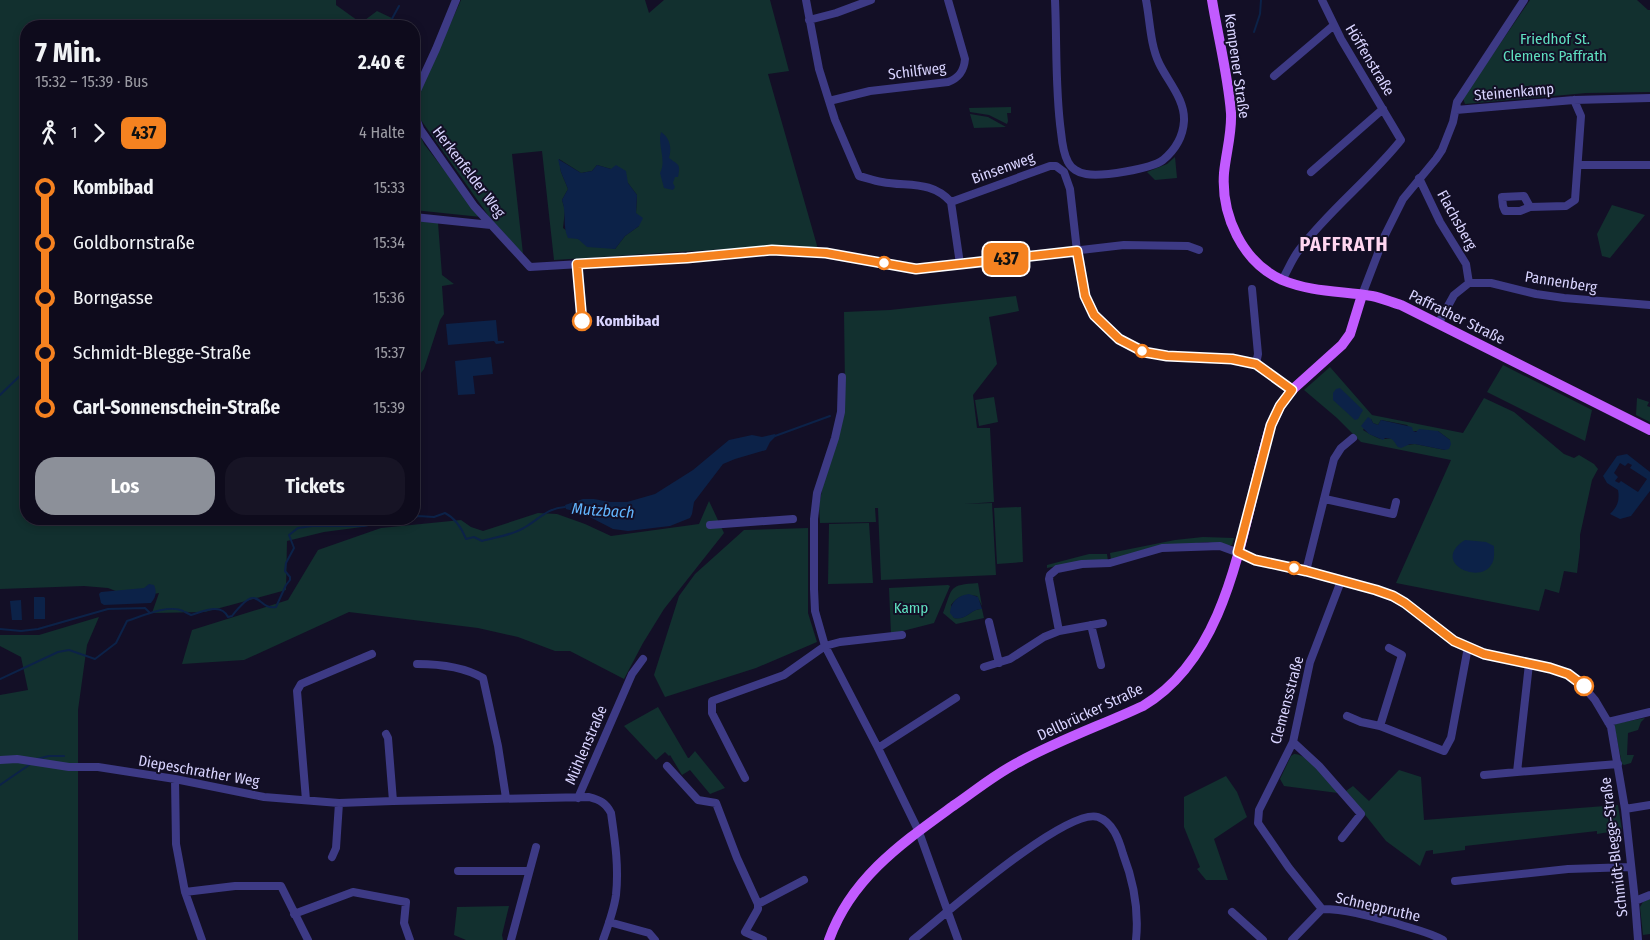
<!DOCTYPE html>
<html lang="de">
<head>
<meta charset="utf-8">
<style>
  :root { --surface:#0e0b1c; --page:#171425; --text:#f1f3f6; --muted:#9b9ba3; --line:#2e2b3b; --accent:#8c9099 }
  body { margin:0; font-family:"Fira Sans Condensed",sans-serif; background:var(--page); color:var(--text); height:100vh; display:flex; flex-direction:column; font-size:19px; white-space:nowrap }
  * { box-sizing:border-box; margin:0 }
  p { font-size:16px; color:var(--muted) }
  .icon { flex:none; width:28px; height:28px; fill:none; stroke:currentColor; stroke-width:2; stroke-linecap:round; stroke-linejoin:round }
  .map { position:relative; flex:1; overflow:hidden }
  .details { position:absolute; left:20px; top:20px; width:400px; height:505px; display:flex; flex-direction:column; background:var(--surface); border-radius:20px; box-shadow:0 2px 8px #0003,0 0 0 1px var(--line) }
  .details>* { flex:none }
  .badge { padding:0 10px; border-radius:8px; font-size:18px; line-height:32px }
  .map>.badge { position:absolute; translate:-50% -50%; box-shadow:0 0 0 2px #fff }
  .legs { display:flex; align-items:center; gap:8px; height:55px; padding:0 15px; font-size:16px }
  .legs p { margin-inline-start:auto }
  .headline { display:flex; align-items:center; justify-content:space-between; height:85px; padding:0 15px }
  h1 { font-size:28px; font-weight:700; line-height:38px }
  .primary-button { display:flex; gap:10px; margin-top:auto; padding:10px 15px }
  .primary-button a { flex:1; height:58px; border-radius:20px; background:var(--accent); color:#fff; font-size:20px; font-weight:700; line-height:58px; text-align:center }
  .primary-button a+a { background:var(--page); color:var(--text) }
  ul { padding:0 15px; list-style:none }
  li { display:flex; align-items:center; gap:18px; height:55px; font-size:19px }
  li i { display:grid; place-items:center; width:8px; height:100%; margin:0 6px; background:currentColor }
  li i::after { content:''; width:12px; height:12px; margin:-6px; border:4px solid; border-radius:50%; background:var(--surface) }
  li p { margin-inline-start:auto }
  li:first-child i { background:linear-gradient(#0000 50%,currentColor 0) }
  li:last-child i { background:linear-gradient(currentColor 50%,#0000 0) }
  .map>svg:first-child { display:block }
  .green { fill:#12302f; fill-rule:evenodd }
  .water { fill:#0c2248; fill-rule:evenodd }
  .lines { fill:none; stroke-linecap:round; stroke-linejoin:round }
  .stream { stroke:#0c2248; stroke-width:2 }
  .minor { stroke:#3d3a85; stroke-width:8 }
  .major { stroke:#c25bff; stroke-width:10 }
  .line-1-casing { stroke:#fff; stroke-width:11 }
  .line-1 { stroke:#f58220; stroke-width:8 }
  .stop-1-dot { fill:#fff; stroke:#f58220; stroke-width:2.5 }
  .labels { text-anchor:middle; stroke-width:4; stroke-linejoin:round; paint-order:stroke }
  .park-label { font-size:15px; fill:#5fe0c0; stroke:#130f26 }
  .street-label { font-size:15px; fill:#d9d4ff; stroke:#130f26 }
  .stop-label { font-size:15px; font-weight:bold; fill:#d9d4ff; stroke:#130f26; text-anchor:start }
  .water-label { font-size:16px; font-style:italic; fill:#62b6ff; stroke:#130f26 }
  .district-label { font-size:20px; font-weight:bold; letter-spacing:1px; fill:#ffd6f0; stroke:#130f26 }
</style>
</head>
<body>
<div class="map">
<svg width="1650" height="940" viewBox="0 0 1650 940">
  <rect width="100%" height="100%" fill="#130f26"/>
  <path class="green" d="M0,0H336V5L361,23L377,11L398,21L392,26H26V519H361L362,527L324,532L287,541L286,590L205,612L152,613L159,593L134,598L108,588L84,586L0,589Z
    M461,0H645L649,13L664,0H770L789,71L768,74L818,249L788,245L554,260L542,151L512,154L523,254L490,218L416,113L415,102ZM559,159L581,173L592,171L597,165L611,169L628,183L637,195L636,213L639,226L625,236L615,249L578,239L563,228L565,210L562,200L568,189L561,172Z
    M1530,0H1637L1648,10H1650V92L1586,93L1465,104L1463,98Z
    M1011,107V113H1007L1008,121L1007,124L989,115L970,112L969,108Z
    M970,114L988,117L1006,127L974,128Z
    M414,121L424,144L481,217L414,210Z
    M1175,157L1177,178L1155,180L1147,172L1167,164Z
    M1612,205L1645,215L1610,258L1602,256L1597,234Z
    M414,221L438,223L442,275L454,284L442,286L444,314L440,320L424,369L414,382V292L415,291Z
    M1016,296L1019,311L989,317L997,364L973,395L977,428H990L994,502L964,504L992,503L996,575L881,580L878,508H875L876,522L820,523L819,505L823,485L845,387L844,312L890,310Z
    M1503,365L1592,410L1585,441L1487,392Z
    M1330,367L1372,415L1463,433L1484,398L1514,412L1564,454L1574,458L1579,455L1594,464L1598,469L1592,480L1580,535V548L1577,573L1564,571L1559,593L1545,589L1539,611L1396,583L1451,460L1361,442L1337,418L1304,390ZM1371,419L1373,423L1378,425L1381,420L1407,425L1412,431H1438L1450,440L1445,450L1415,444L1398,446C1392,432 1387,442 1378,438C1373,436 1368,433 1363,430Z
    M994,397L998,422L979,426L975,400Z
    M1637,398L1649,402L1647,406L1650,407V422L1636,415Z
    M709,501L724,533L664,609L643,643L624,679L570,651H555L518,637L478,628L349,612L244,660L182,664L192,630L288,600L318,550L381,528L461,520L471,527L483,531L538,513L557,514L585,524L611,536L699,524Z
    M1021,507L1023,562L997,564L994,508Z
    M869,523L873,583L828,584L829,524Z
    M808,528V613L817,642L756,668L665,697L654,675L679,596L695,574L744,530Z
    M1203,537L1234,538L1232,545L1228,546L1208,542L1163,546L1111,560L1110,553L1175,540Z
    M1089,554H1107L1108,561L1077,562L1047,568V565Z
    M978,583L982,606L977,596C965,595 959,595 951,605L954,618C969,620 970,608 982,609L984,618L956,624L943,613C953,587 948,585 978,583Z
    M948,585L950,586L934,623L891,634L889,588Z
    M99,617L87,645L78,710V940H0V695L28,690L21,657L0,646V635H39Z
    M658,707L688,758H689L695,751L725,788L710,794L690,770L682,775L670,755L669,756L665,752L656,760L624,726Z
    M1645,718L1641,722L1638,730L1628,733L1627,755H1634L1631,763L1624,765L1622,764L1614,725L1618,723Z
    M1294,754C1308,753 1329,783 1338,793L1284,786L1280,779L1291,756Z
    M1399,770L1421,777L1424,820L1618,805L1622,830L1597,834V831L1465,846V850L1433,854V850L1426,851L1420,866L1386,841L1346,791L1353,786L1369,801Z
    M1226,776L1237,792L1247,817L1214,839L1228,880H1206L1197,869L1200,867L1184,827V797Z
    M1650,898V934L1643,935L1640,907L1643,902Z
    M509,906L502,935L503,940H466L454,935L457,907Z"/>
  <path class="water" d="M661,132C670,138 672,148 669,158C678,165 681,163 678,177H675L673,183L675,187L673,190L664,188L660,173C667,160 657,145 661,132Z
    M558,159L581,173L592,171L597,165L611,169L616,165L626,171L628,183L637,195L636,213L643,218L639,226L625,236L615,249L587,247L578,239L568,238C562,225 567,214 562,200L568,189L561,172Z
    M496,320L498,341H504V343L496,344L494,341L448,345L446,324Z
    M491,357L493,374L473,376L475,394L458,395L455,361Z
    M1340,388L1363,410L1358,419L1355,420L1333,400V393L1336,389Z
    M1368,417L1371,419L1373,423L1378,425L1381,420L1412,427L1413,431L1416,432L1419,429L1438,431L1450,440L1451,444L1449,449L1445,450L1415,444H1410L1401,448L1398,447C1393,441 1394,438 1385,438L1383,440L1369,434L1361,426Z
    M775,434L776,436L770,442L766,450L735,459L723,464L694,502L692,514L690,518L670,526L628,531L613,529L584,514L566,509L565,505L583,499H594L610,502H627L655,494L693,470L729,440L752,435L762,437Z
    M1627,454L1650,472V491L1631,516L1620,519L1610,514C1617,507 1620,501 1618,490L1607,483L1603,476L1617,456ZM1628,463L1632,465L1630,468L1647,479L1638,492L1621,481L1619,483L1615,481L1618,477L1614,473L1620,463L1625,466Z
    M1465,540L1486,542L1494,546C1494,553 1495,560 1491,565C1479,585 1430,562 1465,540Z
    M149,584L154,585C157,592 156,597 151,603L104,605L101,603L99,594L101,592L144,588Z
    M969,594L978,597L982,609C971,608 967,621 954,618L950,613C950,602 959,595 969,594Z
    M34,597H44L45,598V619H34Z
    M21,600L22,620H12L10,601Z"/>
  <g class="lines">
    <path class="stream" d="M388,26L399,6
      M1254,32L1260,14L1261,0
      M0,395L26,370
      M775,436L830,416
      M185,612L191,615C202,612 221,602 228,617L232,616C261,579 256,611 276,607L286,585L290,580V577L285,571L286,563L294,548L289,535L298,528L312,526H364L387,521L412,520L418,516L434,517L445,513C455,518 462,529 466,539L474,537L482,541C496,537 514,535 527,526C540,518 548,508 565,507
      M0,629L21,631L38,629L108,609L145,608L150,613
      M0,679L58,652L69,650L95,659L116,643L127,621C142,616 169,604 183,611
      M37,759L49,756H64
      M0,785L29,765"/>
    <path class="minor" d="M806,0L819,69L835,120L859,176C867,178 874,181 882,182C908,187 931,180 951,202L960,264
      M1055,0C1057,44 1055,89 1061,132C1062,142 1063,153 1068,162C1071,168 1078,173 1086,174C1101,177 1151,169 1163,160C1175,150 1183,137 1184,121C1185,99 1168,82 1159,63C1150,44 1150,20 1146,0
      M809,20L836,13L871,0
      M1274,76L1334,25
      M414,97L436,49L456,0
      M829,101L870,91L948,82C959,78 964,71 965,59L948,0
      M1456,110L1574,100L1650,98
      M414,113L420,129L474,206L530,267L698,257L772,250L826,253L916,269L1124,245L1188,246L1199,250
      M1578,165H1650
      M1311,172L1383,109
      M1419,178L1440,222L1466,264L1469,283
      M951,202L1050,166H1056L1064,172L1070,189L1077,251L1085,297L1094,315L1114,336L1145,352L1167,357L1232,359L1256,364L1292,390
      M1530,207L1520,211H1505L1503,206L1502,197L1524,196L1530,207L1566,206L1575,200L1581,116L1574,100
      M414,217L491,225
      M1282,280C1288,270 1292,259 1299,250C1329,210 1370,179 1401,140L1341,39L1322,0
      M1469,283H1491L1536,294L1564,298L1650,305
      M1252,289L1258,354L1256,364
      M1362,295L1385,235L1403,199L1436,159L1442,150L1453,122L1457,102L1524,0
      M1438,324L1454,295L1469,283
      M842,377L841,412L835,438L817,493L814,519V589L815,611L825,646L878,748L919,832L958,940
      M1325,499L1393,514L1396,502
      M710,525L793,519
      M1306,571L1334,459L1341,448L1353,438
      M1341,581L1310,662L1293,742L1259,810L1258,823L1289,868L1322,909C1348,909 1373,917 1398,924C1413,929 1429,932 1443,940
      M989,622L999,663
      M1103,623L1059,631L1049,579L1050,575L1057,569L1082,564L1110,563L1162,548L1220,546L1255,559L1376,590L1405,603L1454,641L1484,654L1550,668L1568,675L1583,686L1595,700L1611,727L1625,809L1635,901L1638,940
      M1091,625L1101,665
      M417,664C439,664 464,667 483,678L498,746L506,798
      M1529,664L1517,772L1618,764
      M984,667L1010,659L1044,637L1059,631
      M1347,716L1361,722L1380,726L1444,751L1451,738L1468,647
      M1608,722L1650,712
      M1380,726L1402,655L1389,648
      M386,734L388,738L393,801
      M1293,742L1319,766L1361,814L1342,838
      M878,748L956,698
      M0,760L17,759L69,767H98L175,779L264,797L339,803L393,801L589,797C600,800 606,803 611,813C615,841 619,867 616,895C614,910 608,926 603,940
      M667,766L698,800L716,803L737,858L758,904V909L745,932L763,940
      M1484,775L1517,772
      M745,778L712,713V701L784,675L825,646L840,642L902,635
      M175,779L176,844L185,892L202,940
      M578,798L632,674L643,659
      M306,800L297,691L301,684L372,654
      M1625,809L1650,805
      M332,857L336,848L339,803
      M458,871H529
      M1455,881L1568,869L1631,867
      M185,892L235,886H281L308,940
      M1635,901L1650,895
      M758,904L804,880
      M1232,912L1263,940
      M294,914L353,892L406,902L404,923L410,940
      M609,922L649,933L655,940
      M511,940L536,847
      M913,940C942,917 1066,807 1098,817C1113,822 1119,840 1123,854C1133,880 1139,911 1136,940
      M1292,940L1322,909"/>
    <path class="major" d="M1212,0C1218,37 1228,75 1231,113C1232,133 1226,153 1224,173C1221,215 1242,262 1282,280C1311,292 1341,291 1372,296C1382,298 1391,302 1401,305L1650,430
      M829,940C851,878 902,843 953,806C975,791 995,774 1019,762C1059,740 1102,725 1143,706C1235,651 1242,517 1271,425L1280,406L1292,390L1342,345L1350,334L1362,295"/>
  </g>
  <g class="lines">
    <defs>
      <path id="line-1" d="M582,321L577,264L687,258L772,250L826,253L916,269L1077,251L1085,296L1094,315L1119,339L1144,352L1167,356L1232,359L1256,364L1292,390L1280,406L1271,425L1238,552L1255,560L1306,571L1376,590L1393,596L1405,603L1454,641L1484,654L1550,668L1568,674L1584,686"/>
    </defs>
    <use href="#line-1" class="line-1-casing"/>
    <use href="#line-1" class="line-1"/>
  </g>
  <g class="stop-1-dot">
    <circle cx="884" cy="263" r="6"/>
    <circle cx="582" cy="321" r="9"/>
    <circle cx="1142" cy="351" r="6"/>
    <circle cx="1294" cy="568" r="6"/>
    <circle cx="1584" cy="686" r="9"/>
  </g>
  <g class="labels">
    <g class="park-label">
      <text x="1555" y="44">Friedhof St.<tspan x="1555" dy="17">Clemens Paffrath</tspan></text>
      <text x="911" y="613">Kamp</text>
    </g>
    <g class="street-label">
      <text transform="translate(1370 60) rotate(59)" y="5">Höffenstraße</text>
      <text transform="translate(1237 66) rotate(82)" y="5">Kempener Straße</text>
      <text transform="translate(917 71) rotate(-7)" y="5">Schilfweg</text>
      <text transform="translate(1514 92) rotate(-5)" y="5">Steinenkamp</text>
      <text transform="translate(1003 168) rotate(-20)" y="5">Binsenweg</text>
      <text transform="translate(469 172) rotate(53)" y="5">Herkenfelder Weg</text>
      <text transform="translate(1457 220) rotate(61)" y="5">Flachsberg</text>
      <text transform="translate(1561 282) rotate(9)" y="5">Pannenberg</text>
      <text transform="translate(1457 317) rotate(26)" y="5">Paffrather Straße</text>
      <text transform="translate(1287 700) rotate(-75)" y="5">Clemensstraße</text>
      <text transform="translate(1090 712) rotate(-25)" y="5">Dellbrücker Straße</text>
      <text transform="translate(586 745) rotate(-67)" y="5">Mühlenstraße</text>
      <text transform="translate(199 771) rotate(10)" y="5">Diepeschrather Weg</text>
      <text transform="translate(1614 847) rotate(-97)" y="5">Schmidt-Blegge-Straße</text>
      <text transform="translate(1378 907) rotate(13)" y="5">Schneppruthe</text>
    </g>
    <g class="stop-label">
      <text x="596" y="326">Kombibad</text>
    </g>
    <g class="water-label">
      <text transform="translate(603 510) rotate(4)" y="6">Mutzbach</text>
    </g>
    <g class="district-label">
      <text x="1344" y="251">PAFFRATH</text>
    </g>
  </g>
</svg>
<b class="badge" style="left:1006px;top:259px;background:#f58220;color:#111">437</b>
<section class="details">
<div class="headline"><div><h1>7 Min.</h1><p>15:32 – 15:39 · Bus</p></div><b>2.40 €</b></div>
<div class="legs"><svg class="icon" aria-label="walk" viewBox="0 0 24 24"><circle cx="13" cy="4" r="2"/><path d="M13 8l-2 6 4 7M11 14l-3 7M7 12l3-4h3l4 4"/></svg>1<svg class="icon" aria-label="forward" viewBox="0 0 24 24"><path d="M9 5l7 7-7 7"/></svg><b class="badge" style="background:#f58220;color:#111">437</b><p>4 Halte</p></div>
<ul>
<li><i style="color:#f58220"></i><b>Kombibad</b><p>15:33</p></li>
<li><i style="color:#f58220"></i><span>Goldbornstraße</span><p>15:34</p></li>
<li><i style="color:#f58220"></i><span>Borngasse</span><p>15:36</p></li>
<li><i style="color:#f58220"></i><span>Schmidt-Blegge-Straße</span><p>15:37</p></li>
<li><i style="color:#f58220"></i><b>Carl-Sonnenschein-Straße</b><p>15:39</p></li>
</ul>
<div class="primary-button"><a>Los</a><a>Tickets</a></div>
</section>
</div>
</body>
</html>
